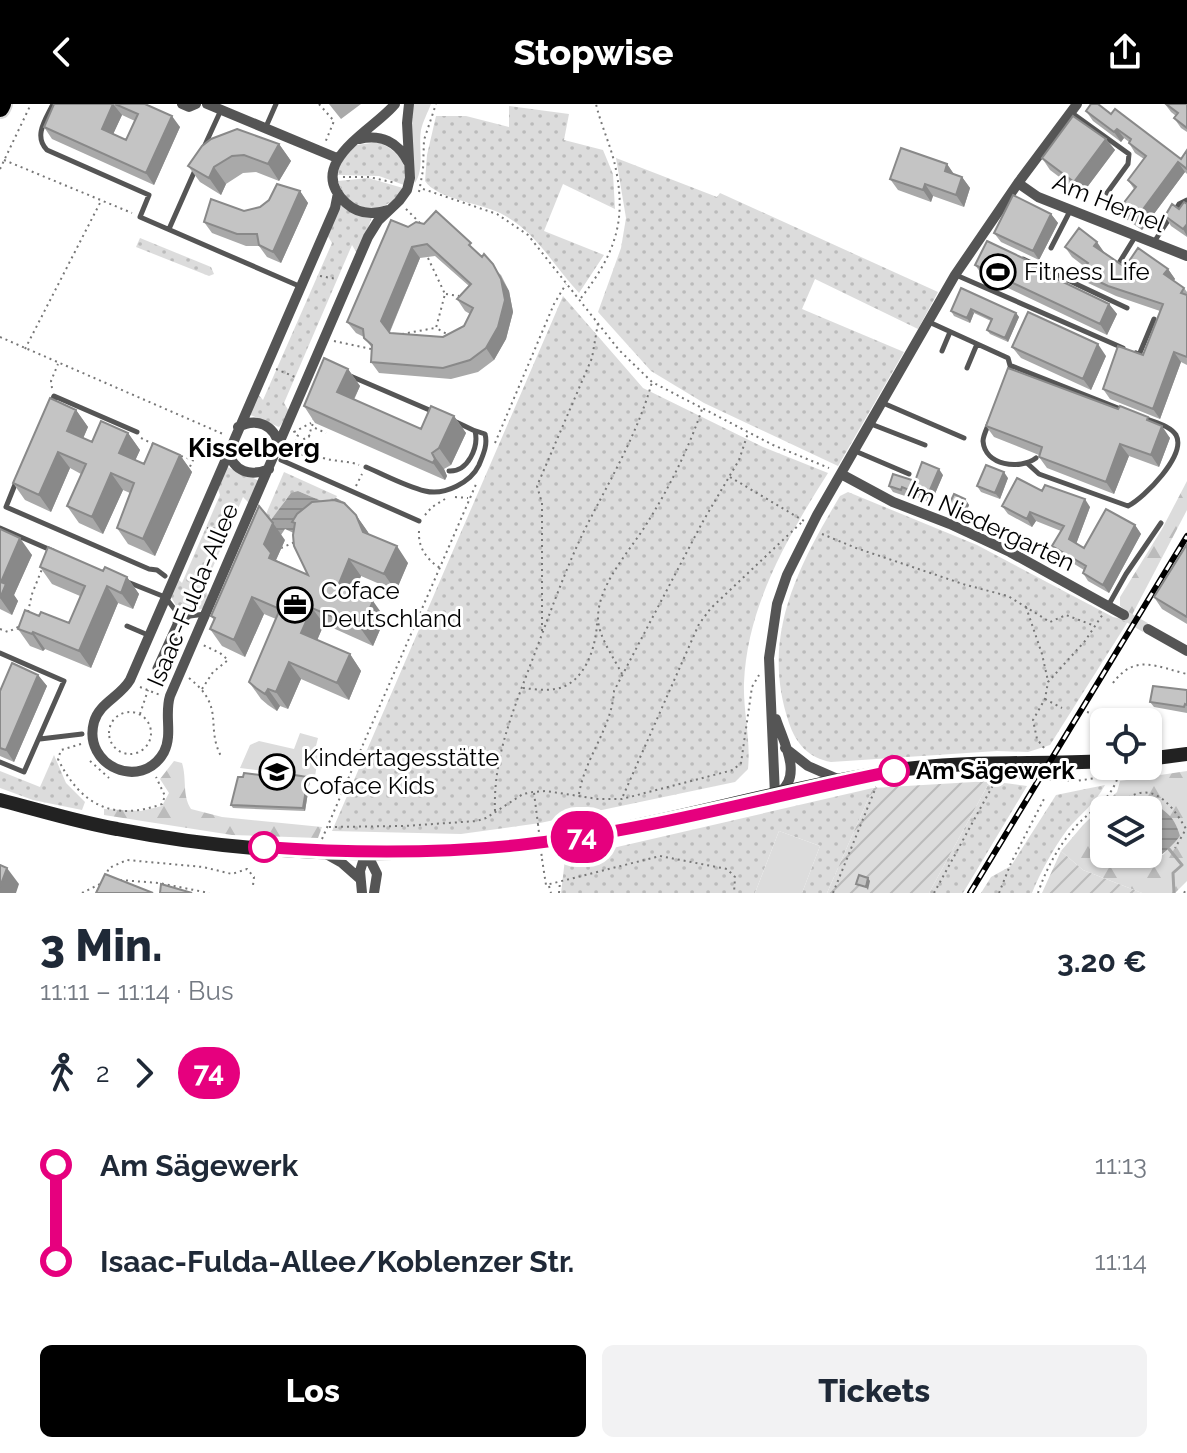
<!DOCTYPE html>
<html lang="de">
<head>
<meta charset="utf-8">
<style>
  :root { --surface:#fff; --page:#f2f2f3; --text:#1f2937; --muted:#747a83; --accent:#000 }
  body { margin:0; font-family:Raleway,sans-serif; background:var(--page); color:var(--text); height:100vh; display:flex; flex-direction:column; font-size:30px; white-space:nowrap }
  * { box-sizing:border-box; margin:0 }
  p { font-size:26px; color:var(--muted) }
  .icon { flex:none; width:44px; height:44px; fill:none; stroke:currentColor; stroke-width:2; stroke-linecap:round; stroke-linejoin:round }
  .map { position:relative; height:789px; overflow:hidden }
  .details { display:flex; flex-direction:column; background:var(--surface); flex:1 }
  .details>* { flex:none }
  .badge { padding:0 16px; border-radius:26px; font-size:28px; line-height:52px }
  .buttons { position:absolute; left:1090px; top:604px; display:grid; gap:16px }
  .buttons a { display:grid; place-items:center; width:72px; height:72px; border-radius:12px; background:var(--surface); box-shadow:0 2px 6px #0004; font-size:40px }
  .map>.badge { position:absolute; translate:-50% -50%; box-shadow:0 0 0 4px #fff }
  .legs { display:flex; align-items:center; gap:12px; height:88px; padding:0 40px; font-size:26px }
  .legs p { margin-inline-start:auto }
  .headline { display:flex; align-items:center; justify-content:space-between; height:136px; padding:0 40px }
  h1 { font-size:44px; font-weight:800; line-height:60px }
  .action { display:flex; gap:16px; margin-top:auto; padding:16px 40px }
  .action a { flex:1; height:92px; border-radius:12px; background:var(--accent); color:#fff; font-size:32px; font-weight:800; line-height:92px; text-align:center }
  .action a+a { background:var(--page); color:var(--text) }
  ul { padding:0 40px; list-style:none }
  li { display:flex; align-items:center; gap:28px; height:96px; font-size:30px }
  li i { display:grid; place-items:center; width:12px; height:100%; margin:0 10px; background:currentColor }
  li i::after { content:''; width:20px; height:20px; margin:-10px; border:6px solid; border-radius:50%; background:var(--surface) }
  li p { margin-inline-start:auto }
  li:first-child i { background:linear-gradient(#0000 50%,currentColor 0) }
  li:last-child i { background:linear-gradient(currentColor 50%,#0000 0) }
  header { display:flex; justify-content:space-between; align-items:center; height:104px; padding:0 40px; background:var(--accent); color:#fff; font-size:36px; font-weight:800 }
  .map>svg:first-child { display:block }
  .grass { fill:url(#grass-dots) }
  .forest { fill:url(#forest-firs); fill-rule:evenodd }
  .park { fill:#dcdcdc }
  .garden { fill:url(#garden-furrows) }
  .water { fill:url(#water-rules) }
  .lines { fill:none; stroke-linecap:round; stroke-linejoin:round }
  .stream { stroke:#a3a3a3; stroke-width:3 }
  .street-tunnel { stroke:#d9d9d9; stroke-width:10; stroke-dasharray:10 5; stroke-linecap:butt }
  .highway-casing { stroke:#dbdbdb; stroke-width:22 }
  .path { stroke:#777; stroke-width:2; stroke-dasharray:2 4; stroke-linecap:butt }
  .lane { stroke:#555; stroke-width:5 }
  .street { stroke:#555; stroke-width:10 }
  .secondary { stroke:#222; stroke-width:14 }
  .highway { stroke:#000; stroke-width:18 }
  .rail-casing { stroke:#000; stroke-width:6 }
  .rail { stroke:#fff; stroke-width:3; stroke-dasharray:9; stroke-linecap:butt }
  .path-bridge { stroke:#777; stroke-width:2; stroke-dasharray:2 4; stroke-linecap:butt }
  .wall { fill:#a9a9a9; fill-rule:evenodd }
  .shaded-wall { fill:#898989 }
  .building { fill:#c4c4c4; stroke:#898989; stroke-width:2; fill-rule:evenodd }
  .line-1-casing { stroke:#fff; stroke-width:18 }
  .line-1 { stroke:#e6007e; stroke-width:12 }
  .stop-1-dot { fill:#fff; stroke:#e6007e; stroke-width:4 }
  .labels { text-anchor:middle; stroke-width:6; stroke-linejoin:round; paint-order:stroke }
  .street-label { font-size:24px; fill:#000; stroke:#fff }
  .poi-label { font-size:24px; fill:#000; stroke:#fff; text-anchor:start }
  .stop-label { font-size:24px; font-weight:bold; fill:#000; stroke:#fff; text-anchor:start }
  .neighbourhood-label { font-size:26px; font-weight:bold; fill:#000; stroke:#fff }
</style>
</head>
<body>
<header><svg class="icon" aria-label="back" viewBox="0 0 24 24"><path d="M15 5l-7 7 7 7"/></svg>Stopwise<svg class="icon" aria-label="share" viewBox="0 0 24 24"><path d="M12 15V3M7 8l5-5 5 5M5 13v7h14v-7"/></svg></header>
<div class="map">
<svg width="1187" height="789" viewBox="0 0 1187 789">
  <defs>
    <pattern id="grass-dots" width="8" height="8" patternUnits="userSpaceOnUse" patternTransform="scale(2)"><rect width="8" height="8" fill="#dcdcdc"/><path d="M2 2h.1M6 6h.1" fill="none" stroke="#bbb" stroke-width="1.8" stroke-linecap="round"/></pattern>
    <pattern id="forest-firs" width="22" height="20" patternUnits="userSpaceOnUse" patternTransform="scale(2)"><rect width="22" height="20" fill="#dcdcdc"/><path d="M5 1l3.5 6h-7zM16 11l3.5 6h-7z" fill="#bbb"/></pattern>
    <pattern id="garden-furrows" width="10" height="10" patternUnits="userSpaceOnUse" patternTransform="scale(2)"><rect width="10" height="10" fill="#dcdcdc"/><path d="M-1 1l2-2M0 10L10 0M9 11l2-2" fill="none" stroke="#bbb"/></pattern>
    <pattern id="water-rules" width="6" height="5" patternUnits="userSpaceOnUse" patternTransform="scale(2)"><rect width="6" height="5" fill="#a3a3a3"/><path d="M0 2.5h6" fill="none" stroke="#8b8b8b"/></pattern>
  </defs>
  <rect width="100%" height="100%" fill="#fff"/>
  <path class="grass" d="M509,2L569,10L564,36L603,46L613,70L615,105L563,80L544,127L604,151L579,189C552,160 536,127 500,109C480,99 437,95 425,77L427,51L436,12H466L509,23Z
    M379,38C397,47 410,59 404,81L379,72L338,71L340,59L356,41Z
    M616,54L717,93L720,89L938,188L918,225L815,175L802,205L904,248L838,362L704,299L651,267L598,208L621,144L626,114Z
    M368,74L403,84C387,114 348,109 338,77Z
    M341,100L372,113L358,151L352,141L284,299L290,309L279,323L248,310L257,289L263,296L332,139L326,129Z
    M140,134L211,163L214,170L209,172L136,143Z
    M563,192L643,284L763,343L828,369C788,432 747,502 744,579C743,608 751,634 748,665L735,678L540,719L461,730L332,727Z
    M225,362L260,377L250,400L243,393L204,484L210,495L202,505L190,507L182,512L171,493L177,474L182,479L220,391L217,382Z
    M284,368L337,392L336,394L324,398L298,387L286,395L240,471Z
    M848,388L977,441L1113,513L1122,515L1126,508L1132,511L1050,641L1028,648L997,647L831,658C809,654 796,640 789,619C760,534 797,464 840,392Z
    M54,651L66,679L85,698L82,706L33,696L0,684V667L40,683Z
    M990,677L1027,682L963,789H929Z
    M1105,681C1095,700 1080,710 1067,726C1053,745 1041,767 1032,789H981L991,773L1011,762L1056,691Z
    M873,684L827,789H802L820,742L779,727L755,789H561L565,755Z"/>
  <path class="forest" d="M413,0H431C428,8 423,17 421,26C418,43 425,64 415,79L411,40Z
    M1187,377V406L1132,511L1120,502V493L1162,425Z
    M174,657L182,659C187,675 182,691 191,705L222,713L322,723L318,734L232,731L104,711V705L141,707L162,702L169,689L160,675Z
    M1187,667V777L1175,789H1142L1083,766L1061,747L1083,721L1117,688L1120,677ZM1143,697L1180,732L1163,751L1124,756L1122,750H1104V706H1132Z"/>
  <path class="park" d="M300,629L318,634L314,650L318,652L315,673L240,664L250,641L259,637L294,645Z
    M779,727L820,742L802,789H755Z"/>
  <path class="garden" d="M990,677L929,789H827L873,684Z
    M1061,747L1083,766L1142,789H1042Z"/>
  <path class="water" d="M298,387L324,398L336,394L346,399L340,407L300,432L285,425L281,431L268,420L291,389Z
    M1143,697C1163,704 1174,710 1180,732C1164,752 1149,764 1123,756L1122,750H1148V706H1132Z"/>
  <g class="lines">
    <path class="stream" d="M1169,745L1182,761L1173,769L1174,789"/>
    <path class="street-tunnel" d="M1124,511L1148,525"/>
    <defs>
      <path id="highway" d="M0,4L2,0"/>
    </defs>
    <use href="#highway" class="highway-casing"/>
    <path class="path" d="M319,0L334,17L325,39
      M4,56L132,109
      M0,65L31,0
      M343,73H369L396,79
      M423,85L497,110L528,131L619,246L652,278L773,341L829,364
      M419,88L423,66L424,36L436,0
      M406,105L421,120
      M428,154L445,190L436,224L447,230
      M320,172L337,175
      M446,190L459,192
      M581,194C613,152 627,120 616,66C612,44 601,22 596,0
      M402,230L435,224
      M0,233L223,330
      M334,237L371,245
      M25,245L101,97
      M276,265L295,273
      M52,284L51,277L58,260
      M314,314C313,321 310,326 309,333C304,361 344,354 359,361
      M315,324L326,329
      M310,331L301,337L302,351L291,349L298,332L294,328L311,319
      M141,334L153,340
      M495,339L554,200L566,180
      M246,340L262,347
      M181,352L193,356L189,365
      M730,373L804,417
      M356,382L362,370
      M455,393L468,394
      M425,411L432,403L445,395
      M207,424L228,426
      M419,427C418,443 426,455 440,464
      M822,430L856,444L966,481L1008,492L1050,518L1066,511L1095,522
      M281,444L295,438
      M1026,503L1042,550L1048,577
      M28,508L32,490L42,465
      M0,525L8,528L18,523
      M542,527V399L537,382L592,254L598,219
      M622,570C614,554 598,532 598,514C598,479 632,445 649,416C670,382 689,344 702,305
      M189,574C227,604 204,622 222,654
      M1113,579C1135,549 1157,563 1187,570
      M140,583L160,591
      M523,584C533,585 545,587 555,585C584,581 596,544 597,519
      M202,585L213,568L228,556L220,549L203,541
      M1045,595L1062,604
      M109 629a21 21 0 1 1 42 0a21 21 0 1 1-42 0Z
      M1087,608L1126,618
      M140,610L148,586
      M1148,621L1155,622
      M81,640L61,646L58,655C80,700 112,718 162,700L165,692L156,673
      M1044,644L1037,635L1033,616L1045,595L1048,578L1085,537L1103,510
      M90,657L109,674
      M1013,673L1076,677L1142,667
      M534,689L538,720
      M579,690C585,653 612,624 614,587L702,419L739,356L748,329
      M623,692L699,520L711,504L802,418
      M1101,700L1119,701C1149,673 1170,697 1186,725L1175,744
      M495,707C493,652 514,605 533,554C549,512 564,469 583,429C608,379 637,332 652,278
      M329,723L404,722L477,717L486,714L523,690L533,688L546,687L598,695H622L733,666L741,659L752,583L759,571
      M322,735L477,378
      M542,755L546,781L660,752L727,765L735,773L734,789
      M105,773L109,764L127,756L203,763L232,770L247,765L254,773L253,781
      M120,776L159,779L209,789
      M549,782L551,789
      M82,789L102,779
      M559,789L560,778
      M833,789L876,683
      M934,789L998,672
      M999,789L1011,759L1044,695
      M1038,789C1046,765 1058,743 1075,723C1094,703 1110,698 1119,670
      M1184,789L1187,784"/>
    <path class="lane" d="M53,0C46,15 33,32 47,46L149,91L140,113L299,182
      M1072,9L1129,50L1128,60L1107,89
      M265,25L276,0
      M204,43L221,6
      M169,125L196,64
      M1154,138L1179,100L1187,96
      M1051,144L1070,107
      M1023,155L1127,204
      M1119,159L1135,133
      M956,171L1123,244
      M929,218L1008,254L1011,265
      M942,247L950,228
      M1136,249L1139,251L1154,215
      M1012,262L1123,306
      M967,264L977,240
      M348,271L434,308
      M51,299L54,292L137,328
      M883,299L964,334
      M989,319C987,324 983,332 983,337C985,362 1020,366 1036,354
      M871,320L925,341
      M855,347L909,370
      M281,356L419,417
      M1028,360L1039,370L1128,402C1144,394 1187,351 1176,331C1170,322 1157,319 1147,315
      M366,363C385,371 405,382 425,387C445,392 471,378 479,361C483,351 488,341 485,330L476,327
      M449,367C468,368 479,343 475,327L454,317
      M16,378L6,403L149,465L157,466L165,472
      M0,424L53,447
      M125,477L165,493L176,507L175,520L155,564
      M1108,502L1126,470L1161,419
      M127,522L148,531
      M0,549L64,577L24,668L0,658
      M161,567L184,516L190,512L205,510
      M40,635L82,630"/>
    <path class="street" d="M182,0L189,3L196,0
      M207,0L337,54
      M359,35C381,30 398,38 408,58
      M1018,79L1038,93L1187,152
      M338,89L335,104L130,576C120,593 99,599 94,618C82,662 142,688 164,648C173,630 164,611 170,592L368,133L378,117L399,97L407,86L410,74L407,19L409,0
      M388,106C373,111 358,110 346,99C303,59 374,26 395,0
      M238,323C257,313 274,321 279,341
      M228,347C234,368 250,373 269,365
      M841,370L893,398L950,420L1010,448L1124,511
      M1148,525L1187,547
      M776,615C783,637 803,671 780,688
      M785,644L808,662L840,676
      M775,691L769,554L777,500L787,471L817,411L955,171L1018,79L1077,0
      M366,748L377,770L374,789
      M326,750L342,759L359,774
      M362,789L360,767L366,748"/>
    <path class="secondary" d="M1148,655L1187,650
      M0,696C39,706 77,718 117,725C243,750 392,756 520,741C647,727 768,686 893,667C963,656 1034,661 1104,657"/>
    <use href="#highway" class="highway"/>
    <defs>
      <path id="rail" d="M970,789L1187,432"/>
    </defs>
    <use href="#rail" class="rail-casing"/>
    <use href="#rail" class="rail"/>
    <path class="path-bridge" d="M538,720L542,755"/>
  </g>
  <path class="wall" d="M54,0H145L180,23L154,81L52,35L44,23ZM122,11L135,17L126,36L113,30Z
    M329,0H361L341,15Z
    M1165,0H1187V28L1181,24L1174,14L1176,12L1171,8Z
    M1086,7L1111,10L1181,55L1187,46V70L1185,68L1142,126L1126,115L1119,105L1134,85L1128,76L1144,55L1135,49L1129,39V38L1124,34L1121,38L1093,17Z
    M1106,35L1115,46L1082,90L1050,66L1042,54Z
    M279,40L291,57L279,77L256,68L243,69L226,80L221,91L200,78L188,62Z
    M947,60L954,70L962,73L970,84L964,103L933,92L931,98L898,86L890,75Z
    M300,87L308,99L281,159L267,153L259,142H246L212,129L204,118L260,103Z
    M1187,100V133L1171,122L1165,112Z
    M1051,110L1058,119L1039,156L1001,138L994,129Z
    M408,123L479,151L501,171L509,187L513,208L506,235L494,256L478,268L451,275L379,269L371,258L372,244L364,233L356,229L347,218ZM435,152L469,182L457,195L465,207L470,210L464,222L443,233L390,229V228L420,154Z
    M1065,143L1104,148L1125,163L1168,165L1175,175L1173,177L1184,184L1187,188V261L1181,258L1160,315L1110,295L1103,285L1143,251L1160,207L1116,192L1088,179L1081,169L1085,163L1072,153Z
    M975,161H1033L1037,166L1109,200L1117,210L1107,231L983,172Z
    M961,184L1016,209L1019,213L1008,238L990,230L987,226L991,217L974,209L970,219L954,212L951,207Z
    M1012,243L1106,252L1091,286L1021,254Z
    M348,265L360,282L354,296L421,325L454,312L466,329L451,361L444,365L447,372L445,376L315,319L304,302Z
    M76,306L88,323L83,334L92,338L128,329L140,346L135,356L144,360L180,351L192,368L155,452L128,440L117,424L130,389L123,386L103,430L79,419L67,402L81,370L70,364L51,408L25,396L13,379Z
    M1152,318L1170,334L1159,363L1129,352L1114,390L1047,364L1039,353V351L994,333L986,322Z
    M943,371L931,399L906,389L905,392L893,388L889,382Z
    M1008,374L1000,395L981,388L977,382Z
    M1042,387L1090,403L1076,440L1084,444L1135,421L1141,430L1109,489L1088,477L1083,469L1084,466L1058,450L1052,442L1061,427L1036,417L1032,423L1008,410L1002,402Z
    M965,395L969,401L963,416L951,411L947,405Z
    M356,411L369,430L408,459L396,487L361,472L354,489L385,514L373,542L324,520L317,536L350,550L361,567L349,596L301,575L288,605L280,602L277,607L268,601L261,595L249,578L276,515L264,510L245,553L222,542L210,525L214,516L211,512L285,436L276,456L308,471L295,422L292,418Z
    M0,425L32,451L14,491L18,497L12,511L0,505Z
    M1187,440V520L1162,505L1154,493Z
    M40,463L103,467L127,473L139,490L133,505L118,499L91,564L45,545L43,547L30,542L18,525L39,512L69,519L80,492L52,480Z
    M38,571L47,582L14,658L0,652V587Z
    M1187,586V609L1154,603L1150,598Z
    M308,673L310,676L305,707L233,704L231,701L294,675Z"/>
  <path class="shaded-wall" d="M113,0L122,11L110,37L102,25Z
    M172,12L180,23L154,81L146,69Z
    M1117,25L1124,34L1121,38L1114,28Z
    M1106,35L1115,46L1082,90L1074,78Z
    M279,40L291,57L279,77L268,60Z
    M1178,58L1185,68L1142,126L1135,116Z
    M947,60L955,72L945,67Z
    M214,63L226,80L221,91L209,74Z
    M962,73L970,84L964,103L956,91Z
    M925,80L933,92L931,98L923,86Z
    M300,87L308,99L281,159L273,148Z
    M1051,110L1058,119L1039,156L1033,147Z
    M1187,120V132L1183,125Z
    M1097,138L1104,148L1102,152L1094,142Z
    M412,143L420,154L389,229L381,217Z
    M493,160L509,187L513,208L506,235L494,256L486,244Z
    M1168,165L1175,175L1171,181L1164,170Z
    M1109,200L1117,210L1107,231L1100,220Z
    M971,205L974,209L970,219L967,214Z
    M1016,209L1019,213L1008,238L1005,234Z
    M1098,240L1106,252L1091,286L1083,275Z
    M1174,248L1181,258L1160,315L1153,305Z
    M348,265L360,282L349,305L337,288Z
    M76,306L88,323L79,344L67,327Z
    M454,312L466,329L451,361L439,344Z
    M1162,322L1170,334L1159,363L1151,351Z
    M128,329L140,346L131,366L119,349Z
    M1120,340L1129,352L1114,390L1106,378Z
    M58,348L70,364L51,408L39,391Z
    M432,349L444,365L447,372L445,376L433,359Z
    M180,351L192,368L155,452L143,435Z
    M939,365L943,371L931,399L927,393Z
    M1004,368L1008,374L1000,395L995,389Z
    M111,369L123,386L103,430L92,413Z
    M965,395L969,401L963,416L959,410Z
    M1085,395L1090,403L1075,443L1069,435Z
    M1030,408L1036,417L1032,423L1027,415Z
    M356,411L368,428L375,445L363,428Z
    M273,419L285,436L276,456L283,466L269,454L264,440Z
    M1135,421L1141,430L1109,489L1103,481Z
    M20,434L32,451L14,491L18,497L12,511L0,494L1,478Z
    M397,442L408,459L396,487L384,470Z
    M349,455L361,472L350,499L338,482Z
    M127,473L139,490L133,505L121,489Z
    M107,482L118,499L91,564L79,547Z
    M252,493L264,510L245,553L234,536Z
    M373,497L385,514L373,542L361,525Z
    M312,504L324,520L313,546L301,529Z
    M33,528L45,545L43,547L32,530Z
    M350,550L361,567L349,596L337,579Z
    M289,558L301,575L288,605L276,588Z
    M38,571L47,582L14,658L6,646Z
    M268,585L280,602L277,607L265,590Z
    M308,673L310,676L305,707L303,704Z
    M7,764L19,780L16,789H0V783Z
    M868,774L870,777L868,786L866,783Z"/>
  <path class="building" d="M54,0H113L102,25L126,36L138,10L115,0H145L172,12L146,69L44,23Z
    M1091,0H1098L1111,10L1115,5L1181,55L1187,46V65L1178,58L1135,116L1119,105L1136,83L1128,76L1146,52L1129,39L1131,35L1117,25L1114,28L1086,7Z
    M1166,0H1187V24L1174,14L1178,9Z
    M1073,12L1106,35L1074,78L1042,54Z
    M237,25L279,40L268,60L244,51L232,52L214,63L209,74L188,62L202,42L211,35Z
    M901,44L947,60L945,67L962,73L956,91L925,80L923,86L890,75Z
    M277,80L300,87L273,148L259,141L257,130H237L204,118L211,95L244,107L260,103L269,96Z
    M1013,91L1051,110L1033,147L994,129Z
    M1184,98L1187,100V120L1183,125L1165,112L1172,100L1179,105Z
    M436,107L471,139L469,141L482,153L484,150L493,160L501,175L505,196L498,223L486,244L470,256L443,264L371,258L372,241L364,234L363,225L347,218L391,116L408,123L416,118L424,120ZM427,140L471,180L457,195L473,204L464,222L443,233L390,229L381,217L412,143Z
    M1079,124L1097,138L1094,142L1125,163L1138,144L1168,165L1164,170L1184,184L1181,189L1187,191V253L1174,248L1153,305L1103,285L1118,242L1143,251L1163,200L1108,182L1081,169L1088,159L1065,143Z
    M987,137L1027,156L1033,161L1032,163L1109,200L1100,220L975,161Z
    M961,184L1016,209L1005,234L987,226L992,215L971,205L967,214L951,207Z
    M1028,208L1098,240L1083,275L1012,243Z
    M324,254L348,265L337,288L421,325L431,302L454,312L439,344L432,349L435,355L433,359L304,302Z
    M1008,264L1118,305L1120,302L1148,313L1147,316L1162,322L1151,351L1120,340L1106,378L1039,353L1042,343L986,322Z
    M50,294L76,306L67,327L92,338L101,317L128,329L119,349L144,360L153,339L180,351L143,435L117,424L134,379L111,369L92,413L67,402L86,360L58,348L39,391L13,379Z
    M922,358L939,365L927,393L902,383L901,386L889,382L893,370L915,377Z
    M986,361L1004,368L995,389L977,382Z
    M1017,374L1042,387L1045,381L1085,395L1069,435L1084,444L1106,405L1135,421L1103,481L1083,469L1086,462L1052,442L1064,422L1030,408L1027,415L1002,402Z
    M954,390L965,395L959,410L947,405Z
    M334,396L344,399L356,411L363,428L397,442L384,470L349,455L338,482L373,497L361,525L312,504L301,529L350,550L337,579L289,558L276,588L268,585L265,590L256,584L249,578L280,505L252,493L234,536L210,525L215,514L211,512L259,402L273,419L264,440L271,449L269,454L308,471L294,442L293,431L295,419L292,418L297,410L312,398Z
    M0,425L20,434L1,478L6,480L0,494Z
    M1187,440V513L1154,493Z
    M48,443L103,467L105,463L127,473L121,489L107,482L79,547L33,528L32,530L18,525L25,506L39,512L41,508L69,519L85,482L40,463Z
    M12,559L38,571L6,646L0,644V587Z
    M1153,582L1187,586V601L1185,600L1184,603L1150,598Z
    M244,669L294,675V671L308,673L303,704L231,701L238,673H243Z
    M0,761L7,764L0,783Z
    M105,770L153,789H96Z
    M859,771L868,774L866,783L856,780Z
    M161,780L192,789H160Z"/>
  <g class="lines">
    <defs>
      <path id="line-1" d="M264,743C348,749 434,750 519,741C645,728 769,692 894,667"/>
    </defs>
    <use href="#line-1" class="line-1-casing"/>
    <use href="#line-1" class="line-1"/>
  </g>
  <defs>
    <symbol id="stadium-ring" viewBox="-11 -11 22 22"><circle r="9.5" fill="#fff" stroke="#000" stroke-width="1.5"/><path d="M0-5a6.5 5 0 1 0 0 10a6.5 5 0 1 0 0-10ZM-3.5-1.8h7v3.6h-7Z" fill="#000"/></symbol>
    <symbol id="office-ring" viewBox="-11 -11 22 22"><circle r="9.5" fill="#fff" stroke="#000" stroke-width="1.5"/><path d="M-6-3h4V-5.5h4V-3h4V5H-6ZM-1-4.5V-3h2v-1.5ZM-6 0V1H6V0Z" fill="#000"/></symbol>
    <symbol id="school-ring" viewBox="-11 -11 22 22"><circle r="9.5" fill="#fff" stroke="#000" stroke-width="1.5"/><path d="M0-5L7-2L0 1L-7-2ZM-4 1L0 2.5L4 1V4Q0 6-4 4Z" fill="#000"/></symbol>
  </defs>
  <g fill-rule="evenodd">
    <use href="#stadium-ring" x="978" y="148" width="40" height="40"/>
    <use href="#office-ring" x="275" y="481" width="40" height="40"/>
    <use href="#school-ring" x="257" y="648" width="40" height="40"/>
  </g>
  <g class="stop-1-dot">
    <circle cx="894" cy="667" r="14"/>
    <circle cx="264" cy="743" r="14"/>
  </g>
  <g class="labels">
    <g class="street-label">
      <text transform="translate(1109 99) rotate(22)" y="8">Am Hemel</text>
      <text transform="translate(991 422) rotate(25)" y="8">Im Niedergarten</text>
      <text transform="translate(193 491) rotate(-67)" y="8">Isaac-Fulda-Allee</text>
    </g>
    <g class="poi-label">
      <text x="1024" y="176">Fitness Life</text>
      <text x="321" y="495">Coface<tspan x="321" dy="28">Deutschland</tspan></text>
      <text x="303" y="662">Kindertagesstätte<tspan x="303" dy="28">Coface Kids</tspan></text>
    </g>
    <g class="stop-label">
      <text x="916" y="675">Am Sägewerk</text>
    </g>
    <g class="neighbourhood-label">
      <text x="254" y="353">Kisselberg</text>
    </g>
  </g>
</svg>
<div class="buttons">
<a><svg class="icon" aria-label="locate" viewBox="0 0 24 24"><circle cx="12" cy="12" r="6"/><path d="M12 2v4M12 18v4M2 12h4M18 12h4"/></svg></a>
<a><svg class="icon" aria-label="layers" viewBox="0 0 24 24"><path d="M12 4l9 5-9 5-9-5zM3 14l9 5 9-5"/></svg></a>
</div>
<b class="badge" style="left:582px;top:733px;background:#e6007e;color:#fff">74</b>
</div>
<section class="details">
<div class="headline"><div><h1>3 Min.</h1><p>11:11 – 11:14 · Bus</p></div><b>3.20 €</b></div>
<div class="legs"><svg class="icon" aria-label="walk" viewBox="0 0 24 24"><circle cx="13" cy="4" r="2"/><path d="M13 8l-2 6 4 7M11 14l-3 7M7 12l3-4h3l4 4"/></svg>2<svg class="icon" aria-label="forward" viewBox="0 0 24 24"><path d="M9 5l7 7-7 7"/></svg><b class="badge" style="background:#e6007e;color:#fff">74</b></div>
<ul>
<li><i style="color:#e6007e"></i><b>Am Sägewerk</b><p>11:13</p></li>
<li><i style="color:#e6007e"></i><b>Isaac-Fulda-Allee/Koblenzer Str.</b><p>11:14</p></li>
</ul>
<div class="action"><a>Los</a><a>Tickets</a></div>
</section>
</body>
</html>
